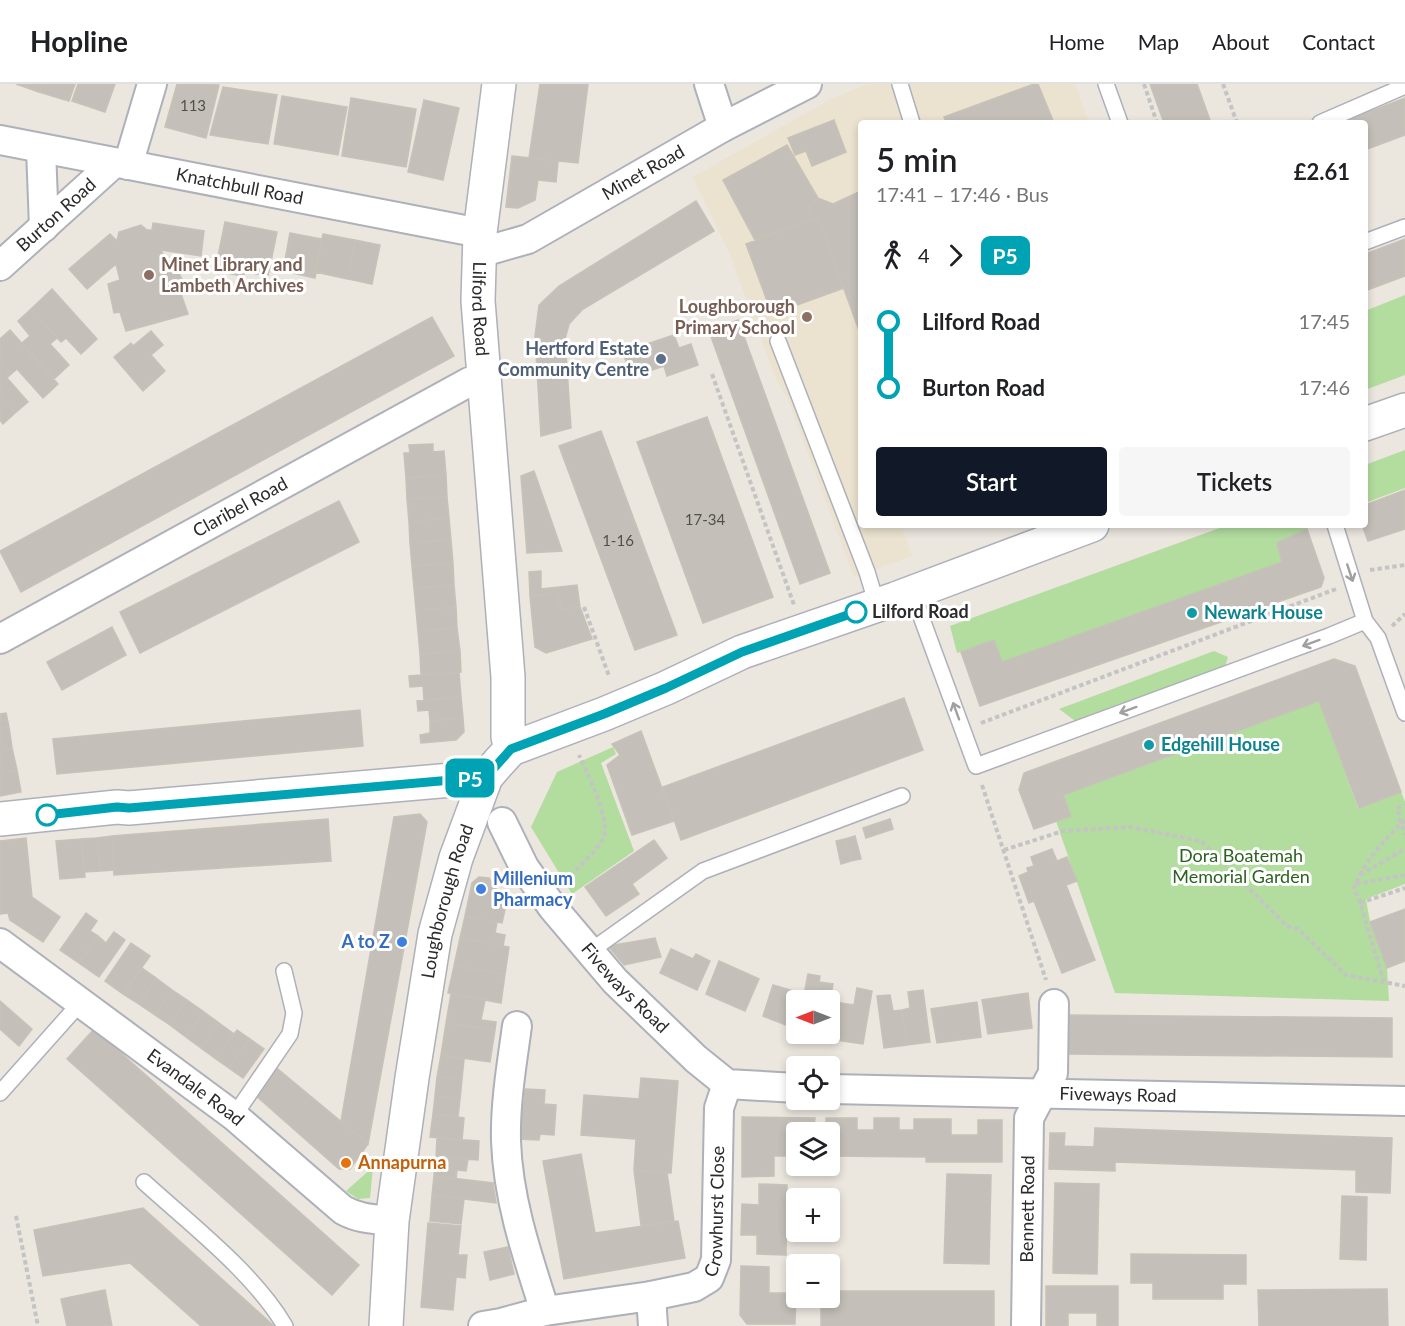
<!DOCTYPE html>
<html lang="en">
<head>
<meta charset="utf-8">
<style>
  :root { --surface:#fff; --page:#f6f6f6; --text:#202124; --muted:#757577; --line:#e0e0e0; --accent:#111827 }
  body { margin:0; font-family:Lato,sans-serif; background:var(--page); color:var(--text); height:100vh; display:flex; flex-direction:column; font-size:22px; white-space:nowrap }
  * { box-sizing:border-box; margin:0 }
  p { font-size:20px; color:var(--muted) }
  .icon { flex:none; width:33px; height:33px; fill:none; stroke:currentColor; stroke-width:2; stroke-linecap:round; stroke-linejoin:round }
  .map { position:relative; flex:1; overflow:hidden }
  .panel { position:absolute; left:858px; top:36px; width:510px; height:408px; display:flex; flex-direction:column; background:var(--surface); border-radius:6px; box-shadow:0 3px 9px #0003 }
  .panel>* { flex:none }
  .badge { padding:0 12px; border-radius:9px; font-size:21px; line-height:39px }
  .needle { width:39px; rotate:270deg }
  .fabs { position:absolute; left:786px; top:906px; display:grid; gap:12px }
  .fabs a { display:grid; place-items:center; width:54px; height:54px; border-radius:6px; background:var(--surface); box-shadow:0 3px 9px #0003; font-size:30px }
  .map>.badge { position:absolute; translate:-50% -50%; box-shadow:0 0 0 3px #fff }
  .legs { display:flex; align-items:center; gap:9px; height:66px; padding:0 18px; font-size:20px }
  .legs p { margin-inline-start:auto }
  .overview { display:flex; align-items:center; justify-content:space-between; height:102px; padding:0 18px }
  h1 { font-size:33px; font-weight:600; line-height:45px }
  .button { display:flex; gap:12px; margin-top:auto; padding:12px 18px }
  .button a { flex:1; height:69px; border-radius:6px; background:var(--accent); color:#fff; font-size:24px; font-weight:600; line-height:69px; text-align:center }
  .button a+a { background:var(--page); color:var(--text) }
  ul { padding:0 18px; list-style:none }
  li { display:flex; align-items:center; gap:21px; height:66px; font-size:22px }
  li i { display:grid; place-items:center; width:9px; height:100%; margin:0 8px; background:currentColor }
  li i::after { content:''; width:15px; height:15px; margin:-8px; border:4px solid; border-radius:50%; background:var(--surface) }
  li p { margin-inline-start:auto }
  li:first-child i { background:linear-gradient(#0000 50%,currentColor 0) }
  li:last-child i { background:linear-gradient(currentColor 50%,#0000 0) }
  header { display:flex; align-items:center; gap:36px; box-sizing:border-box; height:84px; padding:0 30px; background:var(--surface); border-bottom:2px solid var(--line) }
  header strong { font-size:28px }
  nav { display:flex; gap:33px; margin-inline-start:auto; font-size:21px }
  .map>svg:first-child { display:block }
  .education { fill:#ebe3cf }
  .green { fill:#b2dd9f }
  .building { fill:#c4c0b9; stroke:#c6c2b8; stroke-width:1.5 }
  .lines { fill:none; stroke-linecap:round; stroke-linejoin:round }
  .lane-casing { stroke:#aeb0ba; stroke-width:18 }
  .street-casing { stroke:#aeb0ba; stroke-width:32 }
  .secondary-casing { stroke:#aeb0ba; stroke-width:36 }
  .path { stroke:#c4c4c4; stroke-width:4; stroke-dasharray:4.5 3; stroke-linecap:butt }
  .lane { stroke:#fff; stroke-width:15 }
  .street { stroke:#fff; stroke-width:28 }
  .secondary { stroke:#fff; stroke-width:33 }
  .oneway { stroke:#a0a0a0 }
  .line-1-casing { stroke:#fff; stroke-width:14 }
  .line-1 { stroke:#00a3b4; stroke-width:9 }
  .education-dot { fill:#8d6e63; stroke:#fff; stroke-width:2 }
  .service-dot { fill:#5c6f8a; stroke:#fff; stroke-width:2 }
  .stop-1-dot { fill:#fff; stroke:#00a3b4; stroke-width:3 }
  .culture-dot { fill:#0f9aa8; stroke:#fff; stroke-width:2 }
  .shop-dot { fill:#3f7fe0; stroke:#fff; stroke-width:2 }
  .food-dot { fill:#e8710a; stroke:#fff; stroke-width:2 }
  .labels { text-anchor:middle; stroke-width:6; stroke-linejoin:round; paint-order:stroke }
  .number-label { font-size:15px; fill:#51504e }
  .street-label { font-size:18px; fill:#2b2b2b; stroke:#fff }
  .education-label { font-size:18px; font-weight:bold; fill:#785e54; stroke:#fff; text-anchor:start }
  .service-label { font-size:18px; font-weight:bold; fill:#4e5e75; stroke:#fff; text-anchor:end }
  .stop-label { font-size:18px; font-weight:bold; fill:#2b2b2b; stroke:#fff; text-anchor:start }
  .culture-label { font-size:18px; font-weight:bold; fill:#0d838f; stroke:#fff; text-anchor:start }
  .park-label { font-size:18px; fill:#2c6221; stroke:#fff }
  .shop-label { font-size:18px; font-weight:bold; fill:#366cbe; stroke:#fff; text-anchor:start }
  .food-label { font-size:18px; font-weight:bold; fill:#c56008; stroke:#fff; text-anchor:start }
</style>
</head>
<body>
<header>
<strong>Hopline</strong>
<nav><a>Home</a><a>Map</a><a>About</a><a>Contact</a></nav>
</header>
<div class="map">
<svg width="1405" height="1242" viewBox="0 0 1405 1242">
  <rect width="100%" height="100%" fill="#ebe6de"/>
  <path class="education" d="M868,0H1075L1089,39H861V329L858,330L861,337V441H901L912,472L854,493L787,313L776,295L730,171L693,93L831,15Z"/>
  <path class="green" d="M1405,211V291L1365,306V227Z
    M1405,366V404L1365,419V381Z
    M1228,441L1312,442L1277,459L1282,478L1002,578L994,556L957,569L950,542Z
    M1214,567L1228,573L1223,589L1078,639L1059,625Z
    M1319,617L1358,724L1401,708L1405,718V800L1366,815L1370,838L1387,884L1389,917L1115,909L1056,737L1071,732L1063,711Z
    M613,663L616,670L601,679L634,767L572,810L531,743L557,688Z
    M373,1083L370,1114L358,1115L346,1107Z"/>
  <path class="building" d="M16,0H42L39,8Z
    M42,0H75L69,17L39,8Z
    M78,0H115L105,28L72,17Z
    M177,0L219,1L206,54L165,43Z
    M540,0H588L578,79L529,74Z
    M1034,0H1038L1054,39H946L944,33Z
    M1150,0H1197L1211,39H1164Z
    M223,3L277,11L268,60L210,51Z
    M282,12L347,23L338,71L274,60Z
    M351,14L416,25L406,83L342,72Z
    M1405,14V51L1365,66V39H1340Z
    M424,16L459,24L443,96L408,88Z
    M834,36L846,68L812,82L806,67L795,71L788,54Z
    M787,61L818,114L808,121L813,135L755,156L723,96Z
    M512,72L558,77L556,98L538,96L535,116L518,124L506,123Z
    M861,107V252L818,133L813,135L808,121L818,114L833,120Z
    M696,117L714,147L583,225L569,240L565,255L571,344L541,352L535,252L539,221L559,202Z
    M818,133L844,204L772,230L746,160Z
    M225,138L277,148L268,192L246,188L242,192L215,187Z
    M153,139L204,147L201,172L161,166L168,182L175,180L187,207L181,210L188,230L126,247L120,228L114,229L108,200L120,196L116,180L87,205L69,185L110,150L117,157L119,148L141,141L147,146H152Z
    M290,149L322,155L315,194L283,187Z
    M323,150L355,156L348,195L315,188Z
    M1405,155V192L1365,207V170Z
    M355,156L380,161L372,200L348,195Z
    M52,205L97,255L81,270L66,254L61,258L31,225Z
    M31,225L57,254L50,260L69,281L54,295L22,259L30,252L18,237Z
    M432,233L454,272L21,508L0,467Z
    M738,236L830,489L800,500L709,247Z
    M10,246L58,300L43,314L17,285L11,290L0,278V255Z
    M151,247L163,261L151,271L165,287L143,307L114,273L131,259L133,262Z
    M674,251L679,264L691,260L698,281L667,292L664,282L631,293L623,268Z
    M0,278L11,290L7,294L28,318L15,329L0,312Z
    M0,312L15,329L3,340L0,336Z
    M707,333L773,513L703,539L637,358Z
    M601,347L677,551L635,566L559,362Z
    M433,360V368L444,367L446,391L406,394L404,369H410L409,361Z
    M534,387L562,467L527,469L521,392Z
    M446,391L447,413L407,415L406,394Z
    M1405,406V445L1368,457L1362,441H1365V421Z
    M447,413L449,434L409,438L407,415Z
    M339,417L359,458L140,569L120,528Z
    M449,434L451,456L410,459L409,438Z
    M1307,445L1324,494L1321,503L980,622L961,568L994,556L1002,578L1282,478L1277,459Z
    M451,456L453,479L412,482L410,459Z
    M453,479L454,501L414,504L412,482Z
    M541,487V505L577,501L580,523L561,525L558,509L530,512L529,488Z
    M454,501L456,523L416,526L414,504Z
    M558,509L561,525L580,523L592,555L546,569L535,563L530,512Z
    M456,523L457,544L418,547L416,526Z
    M112,543L126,571L62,606L47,578Z
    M457,544L460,567L420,570L418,547Z
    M460,567L461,588L421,591L420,570Z
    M1334,575L1355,582L1401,708L1359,724L1319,617L1063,711L1071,732L1034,745L1019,706L1024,689Z
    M459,588L461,613L424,616L423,602L410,603L409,592Z
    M461,613L463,634L430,637L429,626L418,627L417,617Z
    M904,614L923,666L681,756L663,703Z
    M360,626L363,662L57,690L53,655Z
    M6,629L9,643L0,644V630Z
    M463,634L464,648L456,656L421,659L420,651L430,649V637Z
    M9,643L12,664L0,667V644Z
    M641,647L674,737L632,751L607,681L620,671L612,660Z
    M12,664L17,686L0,690V667Z
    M17,686L21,708L0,712V690Z
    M420,730L427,738L368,1060L341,1037L394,733Z
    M328,735L331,777L114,791L112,752Z
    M890,735L893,745L866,754L863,744Z
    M112,752L114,786L100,787L97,754Z
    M855,752L861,775L851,777L845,755Z
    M26,754L32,813L60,833L43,858L10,836L8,829L0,830V757Z
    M97,754L100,787L84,788L81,755Z
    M81,755L85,793L60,795L56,757Z
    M845,755L851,777L841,780L836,757Z
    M654,756L667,774L632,800L639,810L606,832L585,803Z
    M1052,765L1057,777L1067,773L1077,797L1066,801L1095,876L1062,889L1034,817L1029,819L1019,792L1028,788L1027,784L1034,782L1031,773Z
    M479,793L489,794L508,823L505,825L502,839L465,832L472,799Z
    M1405,825V877L1387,884L1370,838Z
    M86,829L97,837L90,847L98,852L79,879L60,866Z
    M465,832L497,838L495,849L505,851L503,862L460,854Z
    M114,848L125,856L99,893L79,879L98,852L106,859Z
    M460,854L509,863L505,890L454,882Z
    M655,854L661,873L624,881L608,862Z
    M131,859L150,872L123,910L105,897Z
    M671,865L693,875L696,870L710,877L697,906L660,889Z
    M719,877L759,895L745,927L706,910Z
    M454,882L505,890L501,919L448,909Z
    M142,884L156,894L139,920L123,910Z
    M808,890L820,892L816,916H803Z
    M156,894L172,906L155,931L139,920Z
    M819,898L833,900L830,918L841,919L836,956L810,951V950H830V916H816Z
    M773,901L804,910L803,916H796V945L763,932Z
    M857,904L872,907L863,960L836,956L841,919L854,921Z
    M172,906L187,916L170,941L155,931Z
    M923,906L930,958L907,961L902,926L910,924L908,908Z
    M1028,909L1032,944L988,950L982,916Z
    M451,910L485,916L481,936L496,938L495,946L446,939Z
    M890,911L893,927L902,926L907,961L884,964L877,912Z
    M187,916L204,928L186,953L170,941Z
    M0,917L32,945L19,962L0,945Z
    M977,918L981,953L937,959L931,925Z
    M204,928L219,939L201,964L186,953Z
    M1067,931L1392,934V973L1067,970Z
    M219,939L234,950L216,975L201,964Z
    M446,939L495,946L490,978L441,971Z
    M94,945L359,1181L332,1211L67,975Z
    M237,946L250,955L229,984L216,975Z
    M250,955L264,965L243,994L229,984Z
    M441,971L464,975L462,995L437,993Z
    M273,981L368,1060L350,1085H339L254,1010Z
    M437,993L462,995L460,1015L435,1012Z
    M641,994L678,997L671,1089L634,1086L636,1055L581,1051L584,1011L639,1015Z
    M525,1005L545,1006L544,1020L556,1021L554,1051L540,1050L539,1056L517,1055L520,1025L524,1018Z
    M435,1012L460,1015L458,1033L433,1030Z
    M433,1030L464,1034L462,1056L430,1053Z
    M742,1033L815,1034L814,1043H826V1034H857V1046H874V1034H899V1046H914V1035H951V1051H978V1036H1002V1078H926V1073L830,1072V1048H796V1072H774V1092L742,1093Z
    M1095,1044L1392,1054L1390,1109L1356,1108V1086L1115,1078V1087L1049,1085L1050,1049H1065L1064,1062L1094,1063Z
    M437,1054L479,1057L478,1076L436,1073Z
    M581,1070L595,1149L678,1137L685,1174L564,1195L543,1077Z
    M436,1073L468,1075L466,1087L457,1086L456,1095L434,1092Z
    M634,1086L667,1089L674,1137L641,1141Z
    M947,1090L991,1091L989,1180L944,1179Z
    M434,1092L493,1099L496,1119L432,1111Z
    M1055,1099L1099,1100L1097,1190L1053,1189Z
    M759,1100L787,1101L786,1171L757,1170V1151H741L742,1120L759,1121Z
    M432,1111L464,1115L461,1140L430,1137Z
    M1342,1112L1367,1113L1366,1176L1340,1175Z
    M143,1124L274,1242H201L130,1179L43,1192L34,1146Z
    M428,1139L461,1142L458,1171H467L465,1194L456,1193L453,1226L421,1223Z
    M508,1163L514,1190L490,1196L484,1168Z
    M1131,1170L1246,1171V1200H1223V1215H1153V1199H1131Z
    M741,1182L769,1183V1209H796L795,1240H747L740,1231Z
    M1046,1202H1118V1242H1097V1229H1068V1242H1046Z
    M1387,1205L1388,1242H1259L1258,1206Z
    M105,1206L112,1242H67L61,1215Z
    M830,1207H994V1242H821V1214H830Z"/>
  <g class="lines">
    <defs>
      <path id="lane" d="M900,0L912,39
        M1106,0L1120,39
        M1320,39L1405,2
        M1365,158L1405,143
        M778,257L867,488L877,521
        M1335,441L1365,537L1378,554L1405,629
        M912,508L976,682L1329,552L1365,537
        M589,868L703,787L902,712
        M0,1009L81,918
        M234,1032L290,950L294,929L284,887
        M144,1098C190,1140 253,1188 285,1242"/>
      <g id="street">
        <path d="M709,0L723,43"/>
        <path id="s1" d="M0,56L480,149"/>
        <path d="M41,65L44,143"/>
        <path d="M128,81L152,0"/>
        <path id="s2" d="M479,169L528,155L723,43L807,0"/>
        <path id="s3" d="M0,182L114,79"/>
        <path id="s4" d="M0,555L469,298L484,296"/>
        <path id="s5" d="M502,738L524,783L553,824L615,897L696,975L727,1000L796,1004"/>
        <path id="s6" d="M0,859L234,1032L343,1126C359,1135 374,1135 392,1137"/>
        <path d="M517,942C512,979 505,1019 506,1057C508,1116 527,1171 545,1227"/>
        <path id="s7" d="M830,1005L1405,1017"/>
        <path d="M651,1212L653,1242"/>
        <path id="s8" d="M483,1242L501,1239L545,1227L651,1212L694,1203L709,1194L716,1176L719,1024L727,1000"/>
        <path id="s9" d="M1026,1242L1029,1034L1053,989L1054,920"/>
      </g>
      <g id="secondary">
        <path id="s10" d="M499,0L480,149L478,217L508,593V653L511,665"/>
        <path d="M1365,340L1405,326"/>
        <path d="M0,735L117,723L129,724L486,693"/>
        <path id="s11" d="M386,1242L392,1137L412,994L435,850L456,774L486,693L499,678L511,665L604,630L666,604L742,568L895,515L1092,441"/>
      </g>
    </defs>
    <use href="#lane" class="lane-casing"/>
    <use href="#street" class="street-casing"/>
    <use href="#secondary" class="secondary-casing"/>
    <path class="path" d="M1144,0L1157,39
      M1223,0L1237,39
      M712,290L794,521
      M1370,486L1405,481
      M584,523L609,592
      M1392,542L1405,530
      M981,639L1336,505
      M982,701L1046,896
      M1405,737L1401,739L1405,751
      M1004,766L1063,747L1130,743L1201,757L1287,842L1298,845L1346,891L1405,902
      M1360,791L1405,765
      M565,797C577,784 594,771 603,755C612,738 587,689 579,671
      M1356,800L1405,791
      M1360,819L1354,804C1364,777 1382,760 1401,739L1397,724L1405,721
      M1384,898L1360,819L1405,804
      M16,1132L38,1242"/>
    <use href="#lane" class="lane"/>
    <use href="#street" class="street"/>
    <use href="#secondary" class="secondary"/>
  </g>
  <defs><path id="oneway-shaft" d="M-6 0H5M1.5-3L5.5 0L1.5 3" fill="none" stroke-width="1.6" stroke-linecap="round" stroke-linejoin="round" transform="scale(1.5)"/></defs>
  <g class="oneway">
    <use href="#oneway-shaft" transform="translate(1350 489) rotate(72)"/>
    <use href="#oneway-shaft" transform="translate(1311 559) rotate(160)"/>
    <use href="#oneway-shaft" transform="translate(1128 626) rotate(160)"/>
    <use href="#oneway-shaft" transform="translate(956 627) rotate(-110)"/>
  </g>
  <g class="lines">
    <defs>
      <path id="line-1" d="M47,731L117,723L129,724L486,693L511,665L604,630L666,604L742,568L856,528"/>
    </defs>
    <use href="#line-1" class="line-1-casing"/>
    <use href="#line-1" class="line-1"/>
  </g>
  <g class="education-dot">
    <circle cx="149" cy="191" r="6"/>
    <circle cx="807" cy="233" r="6"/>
  </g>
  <circle class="service-dot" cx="661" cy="275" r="6"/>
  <g class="stop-1-dot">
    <circle cx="856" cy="528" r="10"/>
    <circle cx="47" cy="731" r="10"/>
  </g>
  <g class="culture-dot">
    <circle cx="1192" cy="529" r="6"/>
    <circle cx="1149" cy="661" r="6"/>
  </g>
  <g class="shop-dot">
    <circle cx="481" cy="805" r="6"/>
    <circle cx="402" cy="858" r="6"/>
  </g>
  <circle class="food-dot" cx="346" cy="1079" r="6"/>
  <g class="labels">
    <g class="number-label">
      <text x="193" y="27">113</text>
      <text x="705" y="441">17-34</text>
      <text x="618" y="462">1-16</text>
    </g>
    <g class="street-label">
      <text dy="6" stroke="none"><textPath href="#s2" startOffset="184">Minet Road</textPath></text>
      <text dy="6" stroke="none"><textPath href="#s1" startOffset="244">Knatchbull Road</textPath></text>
      <text dy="6" stroke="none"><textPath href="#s3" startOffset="76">Burton Road</textPath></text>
      <text dy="6" stroke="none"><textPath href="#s10" startOffset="226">Lilford Road</textPath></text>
      <text dy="6" stroke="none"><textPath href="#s4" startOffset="274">Claribel Road</textPath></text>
      <text dy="6" stroke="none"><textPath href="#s11" startOffset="430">Loughborough Road</textPath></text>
      <text dy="6" stroke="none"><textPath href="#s5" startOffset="208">Fiveways Road</textPath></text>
      <text dy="6" stroke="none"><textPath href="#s6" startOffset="243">Evandale Road</textPath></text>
      <text dy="6" stroke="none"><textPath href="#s7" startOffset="288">Fiveways Road</textPath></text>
      <text dy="6" stroke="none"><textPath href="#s9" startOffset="117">Bennett Road</textPath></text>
      <text dy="6" stroke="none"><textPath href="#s8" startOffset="300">Crowhurst Close</textPath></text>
    </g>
    <g class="education-label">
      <text x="161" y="187">Minet Library and<tspan x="161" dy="21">Lambeth Archives</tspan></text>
      <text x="795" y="229" text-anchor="end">Loughborough<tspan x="795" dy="21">Primary School</tspan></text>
    </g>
    <g class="service-label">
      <text x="649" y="271">Hertford Estate<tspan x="649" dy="21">Community Centre</tspan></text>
    </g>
    <g class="stop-label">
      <text x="872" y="534">Lilford Road</text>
    </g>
    <g class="culture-label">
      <text x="1204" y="535">Newark House</text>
      <text x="1161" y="667">Edgehill House</text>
    </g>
    <g class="park-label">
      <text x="1241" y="778">Dora Boatemah<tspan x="1241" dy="21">Memorial Garden</tspan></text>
    </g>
    <g class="shop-label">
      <text x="493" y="801">Millenium<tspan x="493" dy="21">Pharmacy</tspan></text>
      <text x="390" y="864" text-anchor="end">A to Z</text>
    </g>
    <g class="food-label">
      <text x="358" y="1085">Annapurna</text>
    </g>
  </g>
</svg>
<div class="fabs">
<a><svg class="needle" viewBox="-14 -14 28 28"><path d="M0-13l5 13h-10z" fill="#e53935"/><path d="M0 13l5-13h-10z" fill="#757577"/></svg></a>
<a><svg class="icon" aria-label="locate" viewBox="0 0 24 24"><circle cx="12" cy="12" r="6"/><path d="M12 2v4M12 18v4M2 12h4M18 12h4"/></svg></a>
<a><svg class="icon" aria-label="layers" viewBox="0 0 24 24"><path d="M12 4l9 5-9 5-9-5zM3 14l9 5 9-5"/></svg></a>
<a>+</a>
<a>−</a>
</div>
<b class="badge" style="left:470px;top:694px;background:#00a3b4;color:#fff">P5</b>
<section class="panel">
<div class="overview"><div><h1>5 min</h1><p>17:41 – 17:46 · Bus</p></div><b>£2.61</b></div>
<div class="legs"><svg class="icon" aria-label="walk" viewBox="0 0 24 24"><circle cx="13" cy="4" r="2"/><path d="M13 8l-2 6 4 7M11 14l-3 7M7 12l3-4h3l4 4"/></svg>4<svg class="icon" aria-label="forward" viewBox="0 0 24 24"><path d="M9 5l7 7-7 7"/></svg><b class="badge" style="background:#00a3b4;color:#fff">P5</b></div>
<ul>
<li><i style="color:#00a3b4"></i><b>Lilford Road</b><p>17:45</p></li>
<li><i style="color:#00a3b4"></i><b>Burton Road</b><p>17:46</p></li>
</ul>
<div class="button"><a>Start</a><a>Tickets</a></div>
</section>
</div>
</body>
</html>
